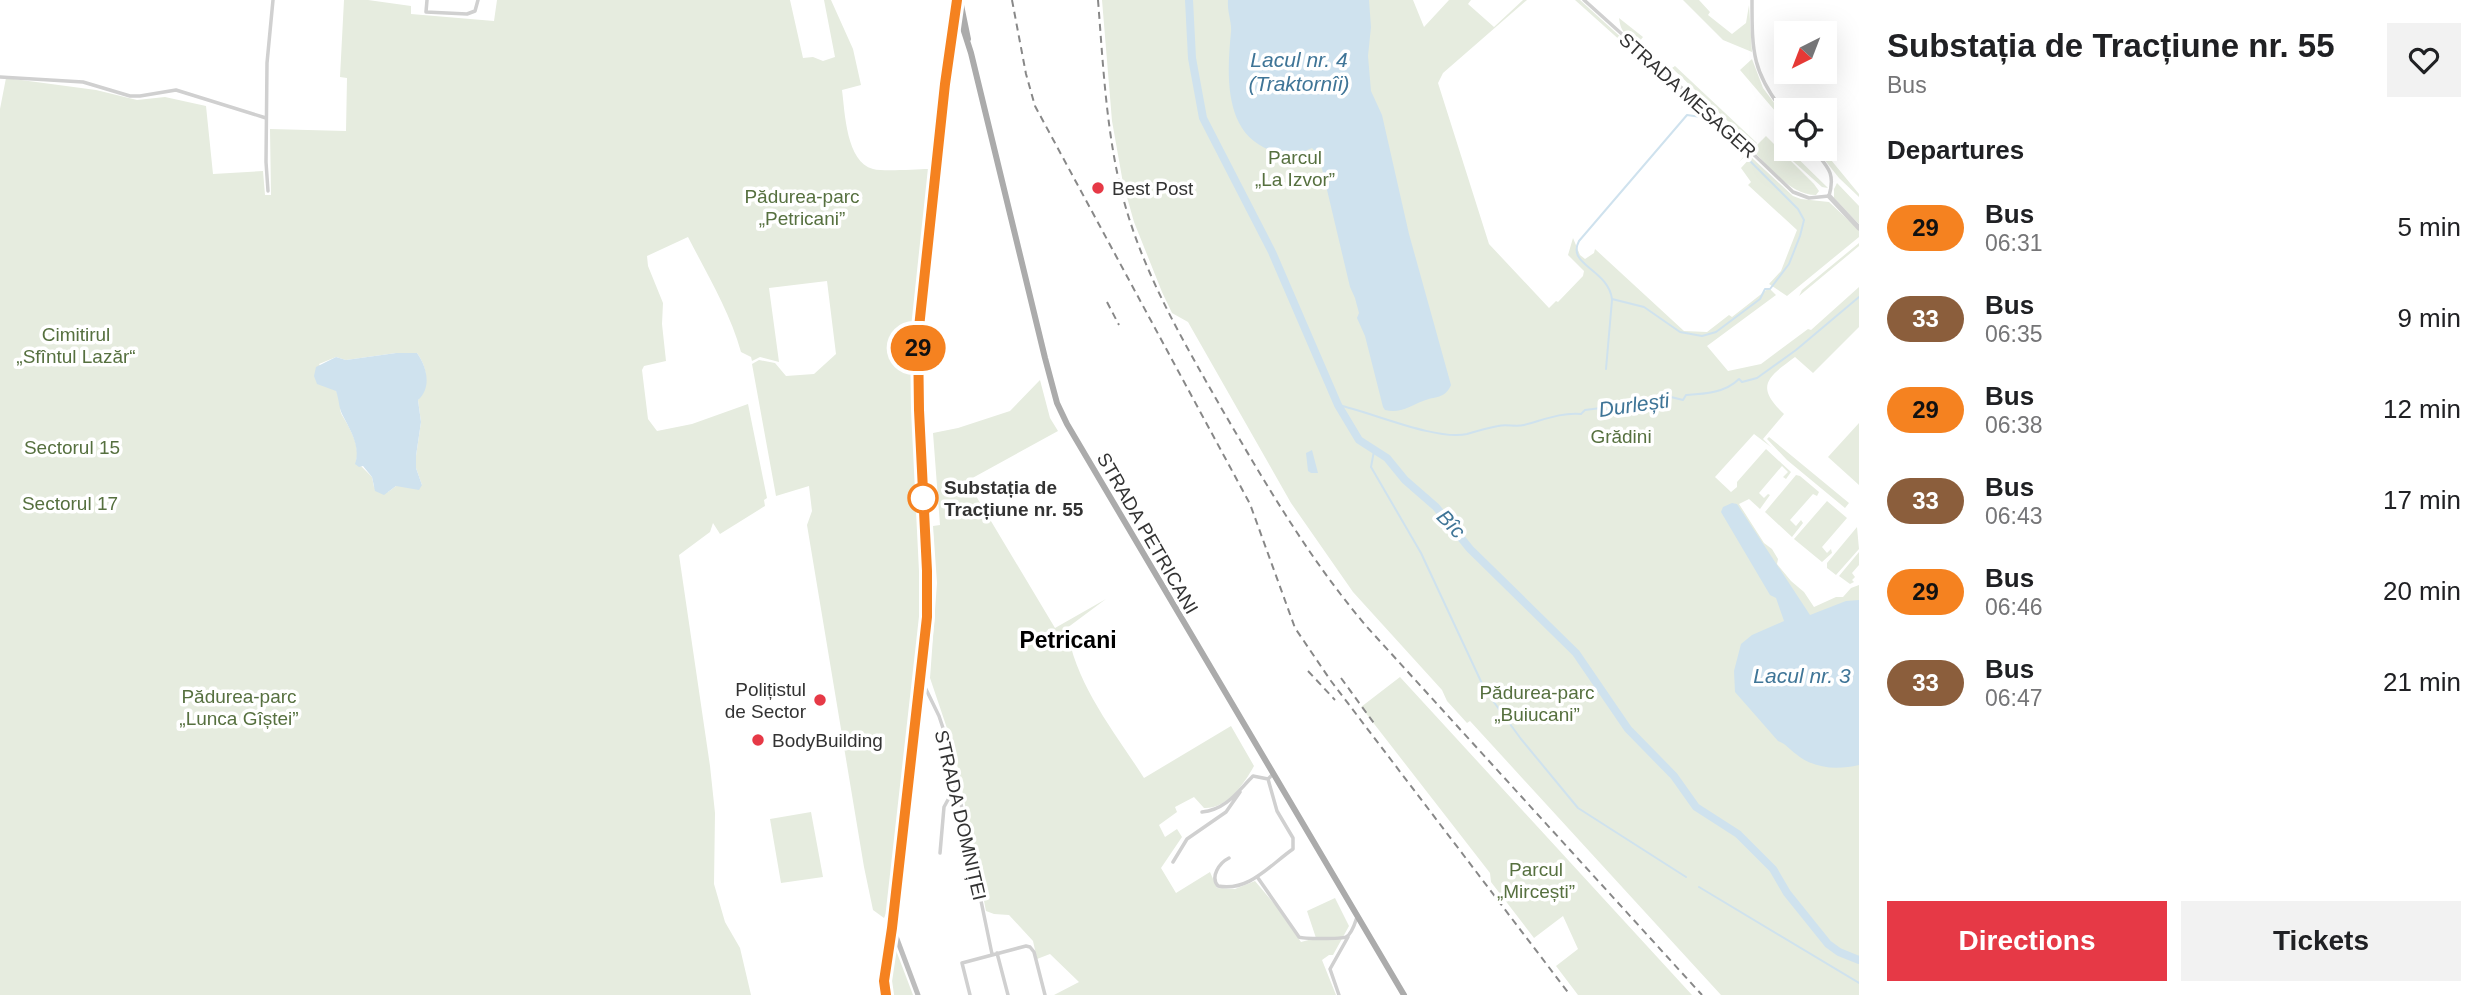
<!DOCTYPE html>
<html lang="en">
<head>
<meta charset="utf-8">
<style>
  :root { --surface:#fff; --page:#f2f2f2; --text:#202124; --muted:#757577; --accent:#e63946 }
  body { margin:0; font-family:Helvetica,sans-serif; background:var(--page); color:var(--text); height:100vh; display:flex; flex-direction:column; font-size:26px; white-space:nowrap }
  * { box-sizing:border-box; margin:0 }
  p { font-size:23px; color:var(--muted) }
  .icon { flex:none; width:38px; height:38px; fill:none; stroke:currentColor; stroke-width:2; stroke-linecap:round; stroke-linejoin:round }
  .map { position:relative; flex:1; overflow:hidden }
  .side { display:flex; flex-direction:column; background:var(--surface); width:630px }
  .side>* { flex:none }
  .badge { padding:0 14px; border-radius:23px; font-size:24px; line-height:46px }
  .needle { width:46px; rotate:222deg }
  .tools { position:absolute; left:1774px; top:21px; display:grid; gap:14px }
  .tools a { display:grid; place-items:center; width:63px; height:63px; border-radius:0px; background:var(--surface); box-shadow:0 7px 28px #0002; font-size:35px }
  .map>.badge { position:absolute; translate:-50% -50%; box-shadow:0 0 0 4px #fff }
  h2 { padding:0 28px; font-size:26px; line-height:63px }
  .round { display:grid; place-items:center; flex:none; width:74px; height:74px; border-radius:0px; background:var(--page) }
  .overview { display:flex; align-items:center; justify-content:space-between; height:119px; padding:0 28px }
  h1 { font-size:33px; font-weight:800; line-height:52px }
  .button { display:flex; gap:14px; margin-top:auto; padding:14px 28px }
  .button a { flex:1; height:80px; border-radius:0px; background:var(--accent); color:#fff; font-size:28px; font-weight:800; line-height:80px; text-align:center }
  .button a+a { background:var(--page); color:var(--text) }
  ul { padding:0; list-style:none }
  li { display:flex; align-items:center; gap:21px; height:91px; padding:0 28px }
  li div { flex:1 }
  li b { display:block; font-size:26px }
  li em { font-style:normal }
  li .badge { min-width:77px; font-weight:700; text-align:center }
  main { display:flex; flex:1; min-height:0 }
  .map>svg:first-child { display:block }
  .green { fill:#e6ecdf; fill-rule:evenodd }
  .water { fill:#cfe2ee }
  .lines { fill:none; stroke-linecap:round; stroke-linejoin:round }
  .stream { stroke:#cfe2ee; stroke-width:2 }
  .river { stroke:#cfe2ee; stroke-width:8 }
  .minor { stroke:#d0d0d0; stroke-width:3.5 }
  .tertiary { stroke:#d0d0d0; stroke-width:5 }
  .secondary { stroke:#bdbdbd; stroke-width:5 }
  .primary { stroke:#ababab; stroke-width:6 }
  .rail { stroke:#888; stroke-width:2; stroke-dasharray:7 5; stroke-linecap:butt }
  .line-casing { stroke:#fff; stroke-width:16 }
  .line { stroke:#f58220; stroke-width:10 }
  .poi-dot { fill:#e63946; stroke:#fff; stroke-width:2.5 }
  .stop-dot { fill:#fff; stroke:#f58220; stroke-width:3.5 }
  .labels { text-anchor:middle; stroke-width:7; stroke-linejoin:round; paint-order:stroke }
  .street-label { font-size:19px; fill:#333; stroke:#fff }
  .park-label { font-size:19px; fill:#56703f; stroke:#fff }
  .poi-label { font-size:19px; fill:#333; stroke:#fff; text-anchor:start }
  .stop-label { font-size:19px; font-weight:bold; fill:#333; stroke:#fff; text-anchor:start }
  .water-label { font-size:21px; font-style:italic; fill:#3f7597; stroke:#fff }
  .quarter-label { font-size:23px; font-weight:bold; fill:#000; stroke:#fff }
</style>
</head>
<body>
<main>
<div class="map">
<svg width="1859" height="995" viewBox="0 0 1859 995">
  <rect width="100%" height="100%" fill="#fff"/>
  <path class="green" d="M344,0H368L411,6V14L494,21L497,0H790L803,58L813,57L823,61L835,57L824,0H831L853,49L861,85L842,90C845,112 846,162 873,169C885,172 915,169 929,169L912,329L923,607L889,907L884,918L873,910L864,867L807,525L812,511L809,486L776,496L752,364L759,360L775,363L786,376L814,374L836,354L827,281L769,288L779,362L760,357L752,361L751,357L741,352C730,312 707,274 688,237L647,256L648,266L663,303L662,324L666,361L644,366L642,370L648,419L657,431L692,424L748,404L767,498L764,500L765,506L720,534L713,523L710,532L679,555L710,766L715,813L714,884L725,922L740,948L751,995H0V109L6,78L96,90L137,100L165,97L206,106L213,174L263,171L265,195H271L270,129L346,131L347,78L340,77ZM396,353H417C428,369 429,384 418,400L421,422L416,456V468L422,485L396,486L388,492L374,487L372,477L356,461C361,446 349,427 342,415C339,410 341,403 339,398C336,387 325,375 319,364L336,357L346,360Z
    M1102,0H1413L1424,27L1449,0H1471L1468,4L1494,27L1523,0H1527L1443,73L1438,83L1489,244L1549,308L1556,301L1558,302L1583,276L1584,271L1568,255L1573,238L1580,255L1585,259L1594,253L1595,249L1684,331L1707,332L1729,315L1732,317L1769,288L1776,295L1707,346L1728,371L1761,364L1808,329L1811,330L1859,287V327L1813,373L1795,357C1768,377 1754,386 1784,414L1763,439L1771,447L1754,434L1715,477L1731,492L1737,487V482L1766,449L1791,472L1786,479L1783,477L1788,472L1782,466L1759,493L1764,498L1768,494L1770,495L1760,509L1749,499L1739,504L1764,543L1772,549L1778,559L1777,564L1791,581L1804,592L1814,607L1836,597H1843L1851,588L1859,585V995H1721L1470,721L1467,723L1447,701L1442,690L1353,592L1291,503L1188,322L1172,313L1162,292L1134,222L1123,183L1112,121Z
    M1575,0H1580L1624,40L1623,43Z
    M1683,0H1699L1710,12L1708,15L1732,34L1746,23L1749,5L1752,52L1723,40Z
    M1619,18L1643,37L1639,42C1626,34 1621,34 1619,18Z
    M1752,59L1763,88L1787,120V125L1740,70Z
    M1675,66L1757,143L1754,146L1672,68Z
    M1695,107L1718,128L1721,126L1749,152L1739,162L1744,156L1742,153L1693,108Z
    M1766,136L1814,184L1819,191L1816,195C1790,195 1770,167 1752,150Z
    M1777,138L1828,188L1822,187L1785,154Z
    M1816,149H1822L1859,194V197L1839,178Z
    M1751,157L1793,196L1801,199L1829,202L1859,230V237L1787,296L1769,284L1781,271L1797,230L1748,185L1751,182L1741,168Z
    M1837,183L1859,206V224L1834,198V189Z
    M1859,243V246L1799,296L1802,290Z
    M1040,380L1050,418L1058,431L967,481L1055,628L1106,599L1067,628C1075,684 1114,731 1144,778L1231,726L1254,766C1244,784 1227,809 1204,808L1194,797L1175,807L1177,812L1159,825L1165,837L1177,829L1182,837L1161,868L1176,893L1210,872L1217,888L1235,889L1255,881L1276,906L1301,942L1316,938L1307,911L1335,898L1349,926L1333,955H1329L1322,960L1336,995H1054L1079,982L1050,954L1037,959L1033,941L1009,915L994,914L986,911L954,749L930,678L937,583L933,526L940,525L933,433L958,428L1010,411Z
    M1859,423V485L1828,457Z
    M1769,437L1849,503L1845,508L1787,460L1767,439Z
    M1796,475L1800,476L1819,492L1817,496L1813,494L1790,520L1796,526L1801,520L1803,523L1792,537L1765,512Z
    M1827,501L1847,518L1822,547L1827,553L1831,549L1832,553L1822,562L1794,539Z
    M1857,527L1859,549L1836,575L1827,568V563Z
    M1859,552V565L1852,573L1855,577L1852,580L1854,582L1850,584L1839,576Z
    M1400,677L1692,995H1578L1556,966L1578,949L1563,916L1534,938L1491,882L1490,873L1361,707Z
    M811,812L823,877L781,883L770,819Z
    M894,945L913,995H891L888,977L892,947Z"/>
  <path class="water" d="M1228,0H1369L1371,27L1368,56L1371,91L1382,115L1409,234L1451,385C1445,399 1435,396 1423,401C1410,406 1400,414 1385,410L1383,407L1365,336L1357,318L1359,313L1355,298L1350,287L1319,156L1312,148C1297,155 1286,155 1270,150C1223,133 1227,73 1231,32C1232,22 1227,12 1228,0Z
    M396,353H417C427,367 432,388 418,400L421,422L416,456V468L422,485L419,490L396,486L384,495L375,491L372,477L363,466L359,467L355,464C361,446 350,430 342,414C339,408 339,399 336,391L317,384L314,376L316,367L336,357L346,360Z
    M1312,450L1318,473H1311L1308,471L1306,453Z
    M1732,503L1737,504L1810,615L1846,601L1859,600V765C1837,770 1814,769 1796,754C1789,749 1786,744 1778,741L1735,692L1734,671L1741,644L1752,635L1784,621L1776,598L1770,595L1721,512L1723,507Z"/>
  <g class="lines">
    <path class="stream" d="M1711,126L1701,117L1687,115L1579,241C1566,265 1608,269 1612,299L1644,307L1680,332L1702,336L1716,332L1760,299L1765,289H1770L1789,264L1800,236L1804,220L1798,209L1749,160
      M1606,369L1612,300
      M1338,405C1371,412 1436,441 1467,434C1477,431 1488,428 1498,426C1506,424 1516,427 1524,425C1543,420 1562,412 1581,414L1585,410L1601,408L1613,412L1628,404L1634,407L1659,402L1667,396L1683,400L1686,395C1704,394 1725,393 1739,379L1742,382L1757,378L1796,350L1859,297
      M1374,451L1371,467L1421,553L1485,690L1521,739L1578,808L1686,877
      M1699,887L1859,983"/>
    <path class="river" d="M1189,0L1192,58L1203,118L1272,252L1338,405L1359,440L1387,458L1405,480L1436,507L1470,549L1576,653L1628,729L1674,776L1696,807L1738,834L1773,869L1787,893L1828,944L1839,952L1859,960"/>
    <path class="minor" d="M427,0L426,12L467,14L475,11L478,0
      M1584,0L1723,125L1793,192L1809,198L1829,196C1836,172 1827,167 1813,149
      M1752,0C1752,53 1752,73 1787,116
      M0,77L83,82L130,96H140L176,90L266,118
      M268,191L266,162L267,63L273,0
      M921,679L939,716L949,746L992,954
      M1202,812C1226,810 1238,791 1253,776L1268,779L1273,774
      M940,853L944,807L956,785
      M1229,858C1219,863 1210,877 1218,886C1249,892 1270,865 1293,849V838L1277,811L1268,779
      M1173,862L1187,839L1226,812L1240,792
      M1258,878L1299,937C1302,939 1342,939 1346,937C1352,934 1355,923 1357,917
      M997,953L1008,995
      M970,995L962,963L1026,946L1030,947L1034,952L1045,995
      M1339,995L1330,969L1348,937"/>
    <path class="tertiary" d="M1829,196L1859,228"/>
    <path class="secondary" d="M918,995L891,923L927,617L918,355L924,267L956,7"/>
    <path class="primary" d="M954,0L971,53L1045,358L1057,403L1067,424L1404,995
      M960,0L968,39"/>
    <path class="rail" d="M1012,0L1026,74L1035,106L1250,504L1295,628L1331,681L1570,995
      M1098,0C1103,63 1106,128 1121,190C1141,270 1182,339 1223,411C1267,486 1310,560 1367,627L1702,995
      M1107,302L1119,325
      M1308,671L1335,700
      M1341,678L1376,726"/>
  </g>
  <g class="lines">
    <defs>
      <path id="line" d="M886,995L884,981L892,928L927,617V571L919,410L918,337L945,84L957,0"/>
    </defs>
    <use href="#line" class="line-casing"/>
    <use href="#line" class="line"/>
  </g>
  <g class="poi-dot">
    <circle cx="1098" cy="188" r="7"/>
    <circle cx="820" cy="700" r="7"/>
    <circle cx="758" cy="740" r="7"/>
  </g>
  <circle class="stop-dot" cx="923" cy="498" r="14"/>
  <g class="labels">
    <g class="street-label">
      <text transform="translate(1688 95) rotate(42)" y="7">STRADA MESAGER</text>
      <text transform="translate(1148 533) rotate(60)" y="7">STRADA PETRICANI</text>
      <text transform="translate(961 815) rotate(77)" y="7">STRADA DOMNIȚEI</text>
    </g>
    <g class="park-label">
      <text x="1295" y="164">Parcul<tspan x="1295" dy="22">„La Izvor”</tspan></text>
      <text x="802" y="203">Pădurea-parc<tspan x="802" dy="22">„Petricani”</tspan></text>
      <text x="76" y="341">Cimitirul<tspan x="76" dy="22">„Sfîntul Lazăr“</tspan></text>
      <text x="1621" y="443">Grădini</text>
      <text x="72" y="454">Sectorul 15</text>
      <text x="70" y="510">Sectorul 17</text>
      <text x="1537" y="699">Pădurea-parc<tspan x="1537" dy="22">„Buiucani”</tspan></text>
      <text x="239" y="703">Pădurea-parc<tspan x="239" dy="22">„Lunca Gîștei”</tspan></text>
      <text x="1536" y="876">Parcul<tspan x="1536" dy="22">„Mircești”</tspan></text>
    </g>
    <g class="poi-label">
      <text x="1112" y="195">Best Post</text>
      <text x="806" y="696" text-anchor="end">Polițistul<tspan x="806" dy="22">de Sector</tspan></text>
      <text x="772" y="747">BodyBuilding</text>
    </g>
    <g class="stop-label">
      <text x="944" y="494">Substația de<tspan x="944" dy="22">Tracțiune nr. 55</tspan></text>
    </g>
    <g class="water-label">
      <text x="1299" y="67">Lacul nr. 4<tspan x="1299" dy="24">(Traktornîi)</tspan></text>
      <text transform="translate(1634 405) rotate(-8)" y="7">Durlești</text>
      <text transform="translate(1451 524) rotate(46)" y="7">Bîc</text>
      <text x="1802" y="683">Lacul nr. 3</text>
    </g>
    <g class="quarter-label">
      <text x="1068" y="648">Petricani</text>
    </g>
  </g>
</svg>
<div class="tools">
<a><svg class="needle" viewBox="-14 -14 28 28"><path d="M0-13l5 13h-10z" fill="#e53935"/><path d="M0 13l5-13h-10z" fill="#757577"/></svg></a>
<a><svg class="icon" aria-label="locate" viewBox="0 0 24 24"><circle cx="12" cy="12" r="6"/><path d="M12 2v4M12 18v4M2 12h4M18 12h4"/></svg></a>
</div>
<b class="badge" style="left:918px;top:348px;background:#f58220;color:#111">29</b>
</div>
<section class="side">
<div class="overview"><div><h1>Substația de Tracțiune nr. 55</h1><p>Bus</p></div><a class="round"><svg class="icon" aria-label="heart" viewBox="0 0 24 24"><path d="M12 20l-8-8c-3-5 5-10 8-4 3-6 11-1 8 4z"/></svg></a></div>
<h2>Departures</h2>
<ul>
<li><span class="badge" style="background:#f58220;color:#111">29</span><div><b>Bus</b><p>06:31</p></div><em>5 min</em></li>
<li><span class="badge" style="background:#8b5e3c;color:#fff">33</span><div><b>Bus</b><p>06:35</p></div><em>9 min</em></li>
<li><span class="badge" style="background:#f58220;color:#111">29</span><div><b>Bus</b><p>06:38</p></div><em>12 min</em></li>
<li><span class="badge" style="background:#8b5e3c;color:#fff">33</span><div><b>Bus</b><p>06:43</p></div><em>17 min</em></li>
<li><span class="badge" style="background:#f58220;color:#111">29</span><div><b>Bus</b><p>06:46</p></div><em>20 min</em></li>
<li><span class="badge" style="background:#8b5e3c;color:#fff">33</span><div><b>Bus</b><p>06:47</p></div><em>21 min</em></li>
</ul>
<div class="button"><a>Directions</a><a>Tickets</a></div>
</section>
</main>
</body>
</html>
